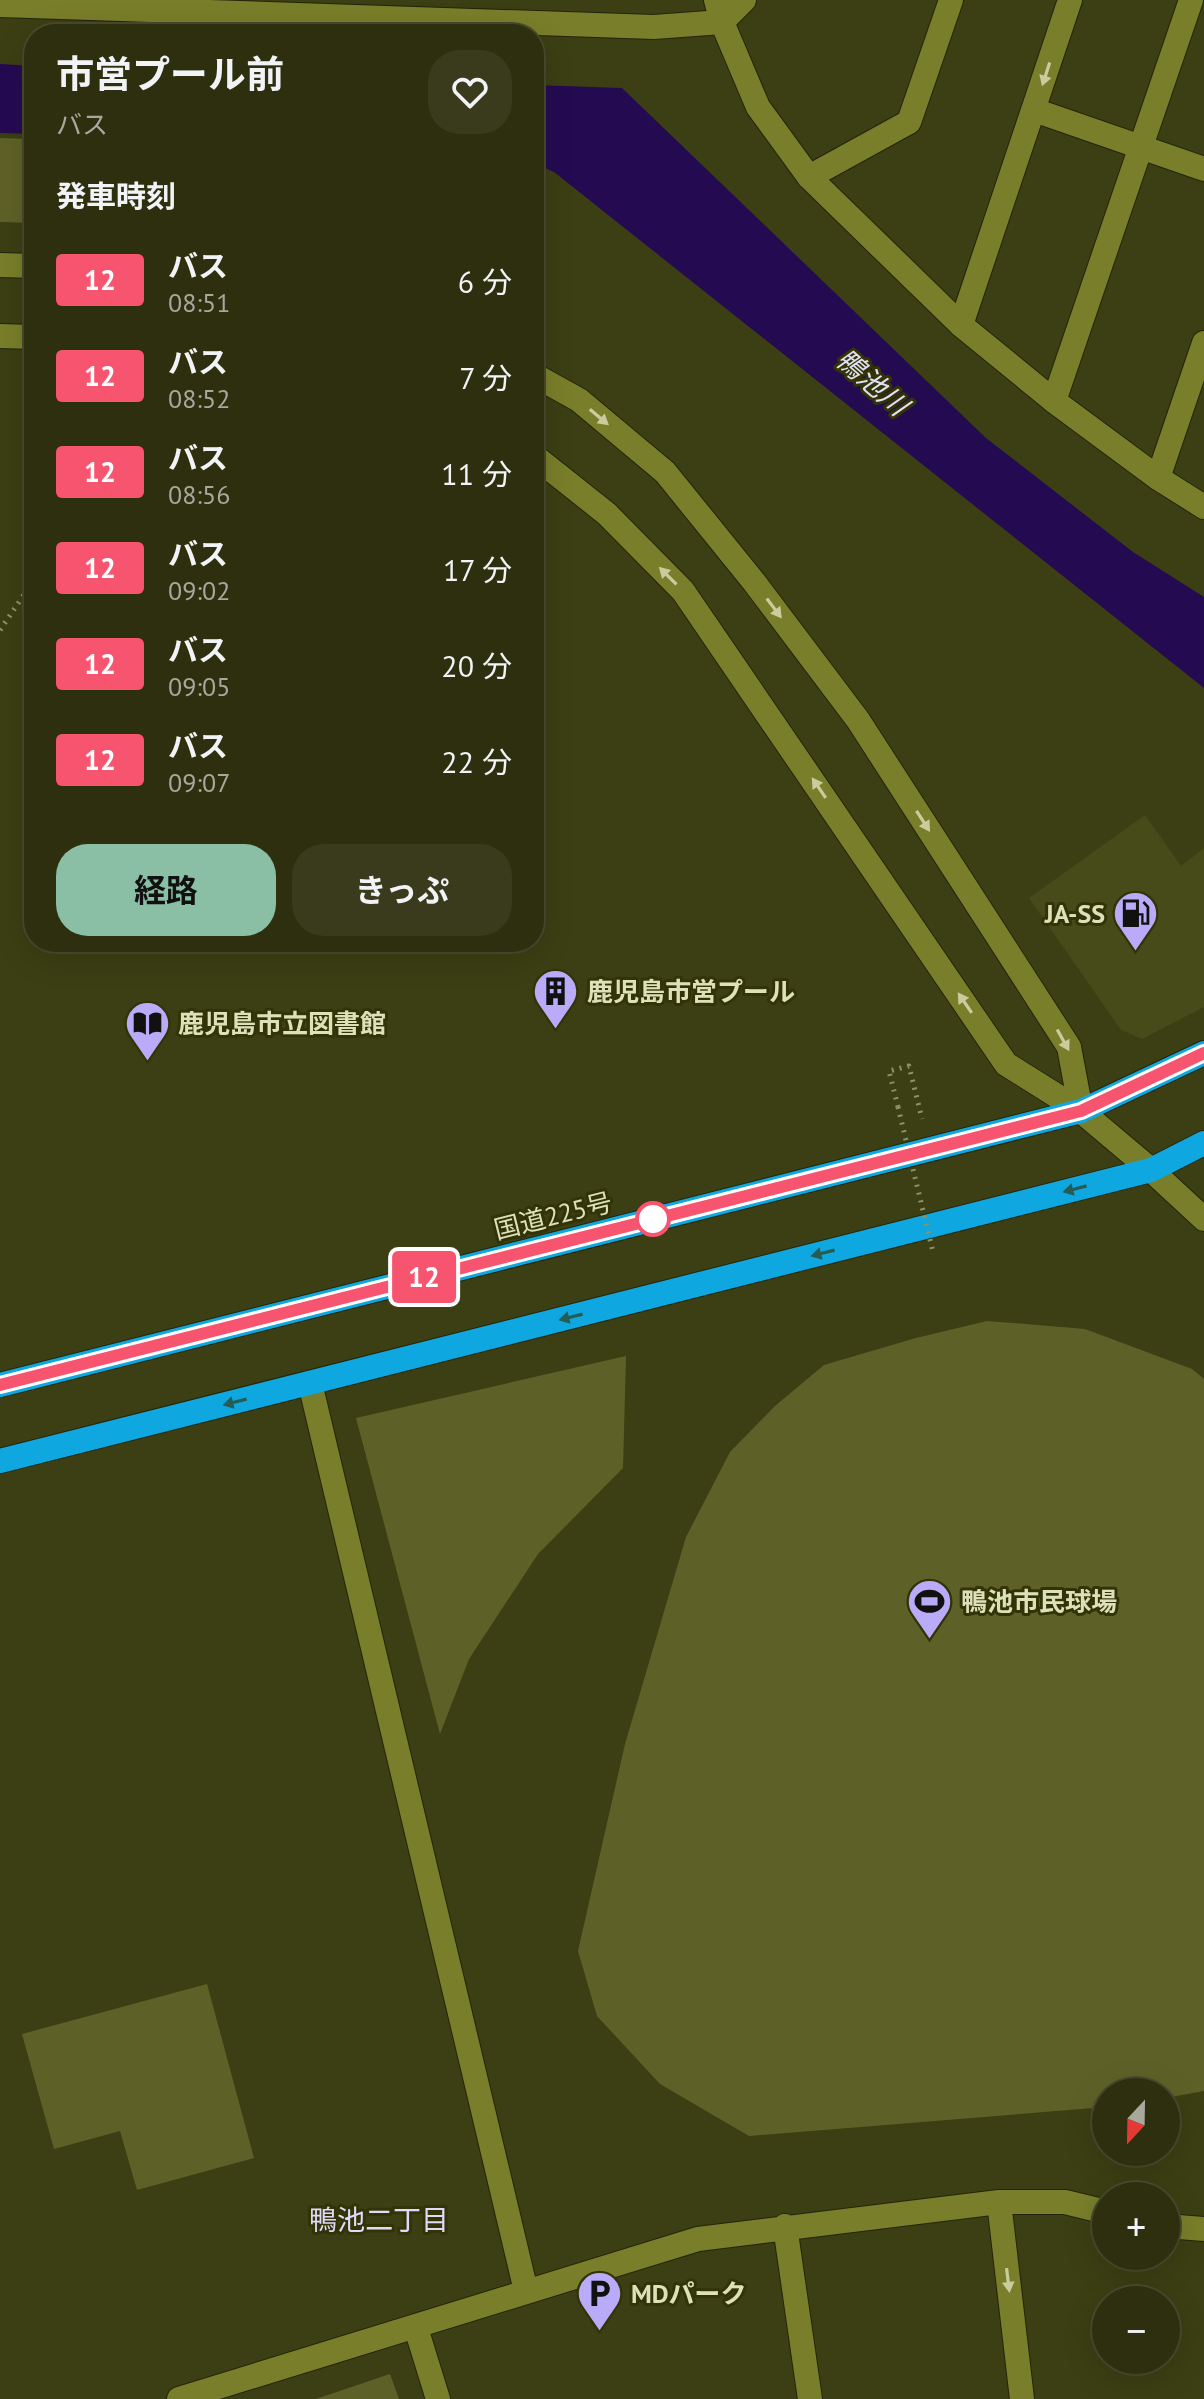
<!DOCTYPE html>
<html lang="ja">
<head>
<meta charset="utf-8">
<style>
  :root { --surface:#2d2f0e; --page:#393b1c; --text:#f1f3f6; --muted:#a7a99e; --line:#484a2e; --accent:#8abfa5 }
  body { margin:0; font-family:"PT Sans","Noto Sans JP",sans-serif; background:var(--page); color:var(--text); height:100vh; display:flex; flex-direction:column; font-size:30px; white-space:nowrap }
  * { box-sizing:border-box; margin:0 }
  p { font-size:26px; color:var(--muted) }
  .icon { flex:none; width:44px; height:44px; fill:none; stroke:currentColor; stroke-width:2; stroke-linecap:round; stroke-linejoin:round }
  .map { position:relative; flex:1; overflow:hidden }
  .drawer { position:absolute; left:24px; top:24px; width:520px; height:928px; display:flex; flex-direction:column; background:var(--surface); border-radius:32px; box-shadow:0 8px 32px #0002,0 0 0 2px var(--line) }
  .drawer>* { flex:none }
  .badge { padding:0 16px; border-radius:6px; font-size:28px; line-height:52px }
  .needle { width:52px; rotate:202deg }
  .buttons { position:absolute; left:1092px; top:2078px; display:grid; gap:16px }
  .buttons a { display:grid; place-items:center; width:88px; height:88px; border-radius:50%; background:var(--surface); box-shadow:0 8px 32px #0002,0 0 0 2px var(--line); font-size:40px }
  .map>.badge { position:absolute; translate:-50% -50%; box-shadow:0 0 0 4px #fff }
  h2 { padding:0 32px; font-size:30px; line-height:72px }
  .round { display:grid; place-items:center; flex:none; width:84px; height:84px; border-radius:32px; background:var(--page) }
  .overview { display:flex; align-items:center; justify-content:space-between; height:136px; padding:0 32px }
  h1 { font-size:38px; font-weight:700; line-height:60px }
  .cta { display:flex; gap:16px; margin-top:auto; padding:16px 32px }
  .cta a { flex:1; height:92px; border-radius:32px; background:var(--accent); color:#111; font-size:32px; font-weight:700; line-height:92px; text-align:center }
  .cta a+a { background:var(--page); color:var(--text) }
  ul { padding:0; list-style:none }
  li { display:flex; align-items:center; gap:24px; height:96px; padding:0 32px }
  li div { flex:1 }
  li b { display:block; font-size:30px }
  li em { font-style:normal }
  li .badge { min-width:88px; font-weight:700; text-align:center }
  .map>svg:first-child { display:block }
  .built { fill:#474a19 }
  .green { fill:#5e6127 }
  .water { fill:#240b51 }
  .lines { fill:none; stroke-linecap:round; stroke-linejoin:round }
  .street-casing { stroke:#23250a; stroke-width:26 }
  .secondary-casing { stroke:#23250a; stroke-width:26 }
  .highway-casing { stroke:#23250a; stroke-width:26 }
  .path { stroke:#8e9168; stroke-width:5; stroke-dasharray:2 6; stroke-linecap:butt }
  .street { stroke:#797e2a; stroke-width:24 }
  .secondary { stroke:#797e2a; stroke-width:24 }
  .highway { stroke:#0ea7df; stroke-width:24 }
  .path-bridge { stroke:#8e9168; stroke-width:5; stroke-dasharray:2 6; stroke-linecap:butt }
  .oneway { fill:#c9cd9d }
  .oneway2 { fill:#255c53 }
  .line-casing { stroke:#fff; stroke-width:18 }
  .line { stroke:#f7546f; stroke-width:12 }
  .stop-dot { fill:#fff; stroke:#f7546f; stroke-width:4 }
  .labels { text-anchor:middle; stroke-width:6; stroke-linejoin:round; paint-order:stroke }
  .poi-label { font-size:26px; font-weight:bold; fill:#dde1ba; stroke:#323407; text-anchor:start }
  .street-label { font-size:26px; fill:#dde1ba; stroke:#323407 }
  .water-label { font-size:28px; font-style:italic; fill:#e2e0f5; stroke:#323407 }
  .neighbourhood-label { font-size:28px; fill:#dfdaf8; stroke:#323407 }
</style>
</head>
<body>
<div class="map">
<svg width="1204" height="2399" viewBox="0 0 1204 2399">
  <rect width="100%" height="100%" fill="#3c3f13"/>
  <path class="built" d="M1145,815L1181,866L1204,848V1007L1142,1039L1121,1030L1029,898Z"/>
  <path class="green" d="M0,138L34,139V223L0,222Z
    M987,1321L1085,1329L1192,1369L1204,1379V2091L1166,2098V2092H1106V2107L749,2136L660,2084L597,2016L578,1951L625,1744L686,1537L730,1452L775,1406L824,1365L916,1338Z
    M626,1356L623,1468L538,1554L469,1659L440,1734L356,1418Z
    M207,1984L254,2158L137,2190L120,2131L54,2149L22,2034Z
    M390,2374L399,2399H316Z"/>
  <path class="water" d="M0,64L34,66V134L0,133Z
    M534,85L622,88L986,438L1133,552L1204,597V688L554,172L534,163Z"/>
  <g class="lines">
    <defs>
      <path id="street" d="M0,5L654,27L722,22L744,0
        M1034,110L1204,169
        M809,177L909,122L951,0
        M961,325L1070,0
        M1054,401L1191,0
        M1158,478L1204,343
        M310,1383L526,2291
        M999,2202L1022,2399
        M785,2226L810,2399
        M1166,2226L1204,2229
        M416,2328L438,2399
        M179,2399L698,2239L999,2202H1065L1106,2212"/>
      <path id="secondary" d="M716,0L722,22L758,107L809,177L961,325L1054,401L1158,478L1204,507
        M0,265L34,266
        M0,336L34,337
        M534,375L579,400L665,472L754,582L858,720L1069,1047L1081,1111
        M534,456L607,514L683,591L1006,1064L1081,1111L1151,1170L1204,1219"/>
      <path id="highway" d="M0,1385L1081,1111L1204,1053
        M0,1461L1151,1170L1204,1143"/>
    </defs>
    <use href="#street" class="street-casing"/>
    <use href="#secondary" class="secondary-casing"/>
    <use href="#highway" class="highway-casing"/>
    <path class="path" d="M0,630L34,580
      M898,1107L889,1071L909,1066L922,1119"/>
    <use href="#street" class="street"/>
    <use href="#secondary" class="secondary"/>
    <use href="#highway" class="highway"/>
    <path class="path-bridge" d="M898,1107L933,1252"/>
  </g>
  <defs><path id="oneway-solid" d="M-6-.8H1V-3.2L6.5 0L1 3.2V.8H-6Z" transform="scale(2)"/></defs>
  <g class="oneway">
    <use href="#oneway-solid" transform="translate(1046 74) rotate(108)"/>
    <use href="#oneway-solid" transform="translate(599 417) rotate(40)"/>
    <use href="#oneway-solid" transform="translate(668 576) rotate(-135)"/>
    <use href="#oneway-solid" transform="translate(774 608) rotate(53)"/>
    <use href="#oneway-solid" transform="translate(819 788) rotate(-124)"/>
    <use href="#oneway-solid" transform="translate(923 821) rotate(57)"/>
    <use href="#oneway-solid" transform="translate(965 1003) rotate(-124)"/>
    <use href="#oneway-solid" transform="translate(1063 1040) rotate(61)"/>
    <use href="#oneway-solid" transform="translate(1008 2280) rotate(83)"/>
  </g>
  <g class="oneway2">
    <use href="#oneway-solid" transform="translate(1075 1189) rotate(165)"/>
    <use href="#oneway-solid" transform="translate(823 1253) rotate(166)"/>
    <use href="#oneway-solid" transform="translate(571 1317) rotate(166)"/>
    <use href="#oneway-solid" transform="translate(235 1402) rotate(166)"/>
  </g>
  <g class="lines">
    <defs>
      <path id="line" d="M0,1385L1081,1111L1204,1053"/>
    </defs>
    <use href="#line" class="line-casing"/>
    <use href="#line" class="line"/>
  </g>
  <defs>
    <symbol id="fuel-pin" viewBox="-11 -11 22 30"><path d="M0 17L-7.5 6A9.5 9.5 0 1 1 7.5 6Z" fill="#b9abf7" stroke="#323407"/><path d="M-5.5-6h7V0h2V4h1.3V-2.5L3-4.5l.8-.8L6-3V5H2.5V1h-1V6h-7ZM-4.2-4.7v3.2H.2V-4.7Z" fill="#111"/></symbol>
    <symbol id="building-pin" viewBox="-11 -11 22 30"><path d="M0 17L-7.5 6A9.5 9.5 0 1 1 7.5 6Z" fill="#b9abf7" stroke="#323407"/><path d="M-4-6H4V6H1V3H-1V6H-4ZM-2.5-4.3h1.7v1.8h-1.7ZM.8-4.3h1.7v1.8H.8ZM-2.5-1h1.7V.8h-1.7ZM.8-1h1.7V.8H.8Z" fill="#111"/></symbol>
    <symbol id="library-pin" viewBox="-11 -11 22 30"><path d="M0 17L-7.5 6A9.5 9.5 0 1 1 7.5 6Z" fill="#b9abf7" stroke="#323407"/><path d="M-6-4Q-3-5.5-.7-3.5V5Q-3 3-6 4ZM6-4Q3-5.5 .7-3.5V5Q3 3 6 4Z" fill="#111"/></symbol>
    <symbol id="stadium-pin" viewBox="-11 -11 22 30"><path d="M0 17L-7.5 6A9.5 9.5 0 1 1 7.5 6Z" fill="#b9abf7" stroke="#323407"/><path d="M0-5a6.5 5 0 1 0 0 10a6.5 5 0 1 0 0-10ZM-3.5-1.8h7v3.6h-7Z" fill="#111"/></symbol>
    <symbol id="parking-pin" viewBox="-11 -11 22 30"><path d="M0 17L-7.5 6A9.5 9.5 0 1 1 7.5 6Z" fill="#b9abf7" stroke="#323407"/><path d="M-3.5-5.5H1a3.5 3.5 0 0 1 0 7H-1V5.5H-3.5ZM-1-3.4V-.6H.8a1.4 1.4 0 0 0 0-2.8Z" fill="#111"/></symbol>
  </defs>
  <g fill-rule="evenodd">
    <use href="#fuel-pin" x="1110" y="888" width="51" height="69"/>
    <use href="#building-pin" x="530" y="966" width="51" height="69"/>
    <use href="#library-pin" x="122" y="998" width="51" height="69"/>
    <use href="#stadium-pin" x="904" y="1576" width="51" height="69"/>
    <use href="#parking-pin" x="574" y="2268" width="51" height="69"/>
  </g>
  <circle class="stop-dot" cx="653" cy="1219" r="16"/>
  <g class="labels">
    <g class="poi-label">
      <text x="1105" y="923" text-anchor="end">JA-SS</text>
      <text x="587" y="1001">鹿児島市営プール</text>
      <text x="178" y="1033">鹿児島市立図書館</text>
      <text x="961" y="1611">鴨池市民球場</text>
      <text x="631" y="2303">MDパーク</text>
    </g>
    <g class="street-label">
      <text transform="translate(553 1216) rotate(-14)" y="9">国道225号</text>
    </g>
    <g class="water-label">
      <text transform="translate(872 382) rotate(41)" y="10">鴨池川</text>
    </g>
    <g class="neighbourhood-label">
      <text x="379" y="2230">鴨池二丁目</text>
    </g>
  </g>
</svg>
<div class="buttons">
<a><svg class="needle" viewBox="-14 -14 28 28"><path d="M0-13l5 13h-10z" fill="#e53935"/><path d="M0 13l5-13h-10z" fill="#a7a99e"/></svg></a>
<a>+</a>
<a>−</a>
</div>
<b class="badge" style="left:424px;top:1277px;background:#f7546f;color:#fff">12</b>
<section class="drawer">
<div class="overview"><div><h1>市営プール前</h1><p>バス</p></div><a class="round"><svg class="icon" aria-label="heart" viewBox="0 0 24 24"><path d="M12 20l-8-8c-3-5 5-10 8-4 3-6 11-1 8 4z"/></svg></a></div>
<h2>発車時刻</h2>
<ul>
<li><span class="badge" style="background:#f7546f;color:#fff">12</span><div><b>バス</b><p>08:51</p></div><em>6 分</em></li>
<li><span class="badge" style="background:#f7546f;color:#fff">12</span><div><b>バス</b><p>08:52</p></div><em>7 分</em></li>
<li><span class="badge" style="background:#f7546f;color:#fff">12</span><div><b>バス</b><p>08:56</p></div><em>11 分</em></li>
<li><span class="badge" style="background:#f7546f;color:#fff">12</span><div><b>バス</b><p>09:02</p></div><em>17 分</em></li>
<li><span class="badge" style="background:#f7546f;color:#fff">12</span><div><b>バス</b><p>09:05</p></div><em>20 分</em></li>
<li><span class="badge" style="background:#f7546f;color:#fff">12</span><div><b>バス</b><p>09:07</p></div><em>22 分</em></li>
</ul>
<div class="cta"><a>経路</a><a>きっぷ</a></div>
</section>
</div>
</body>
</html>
